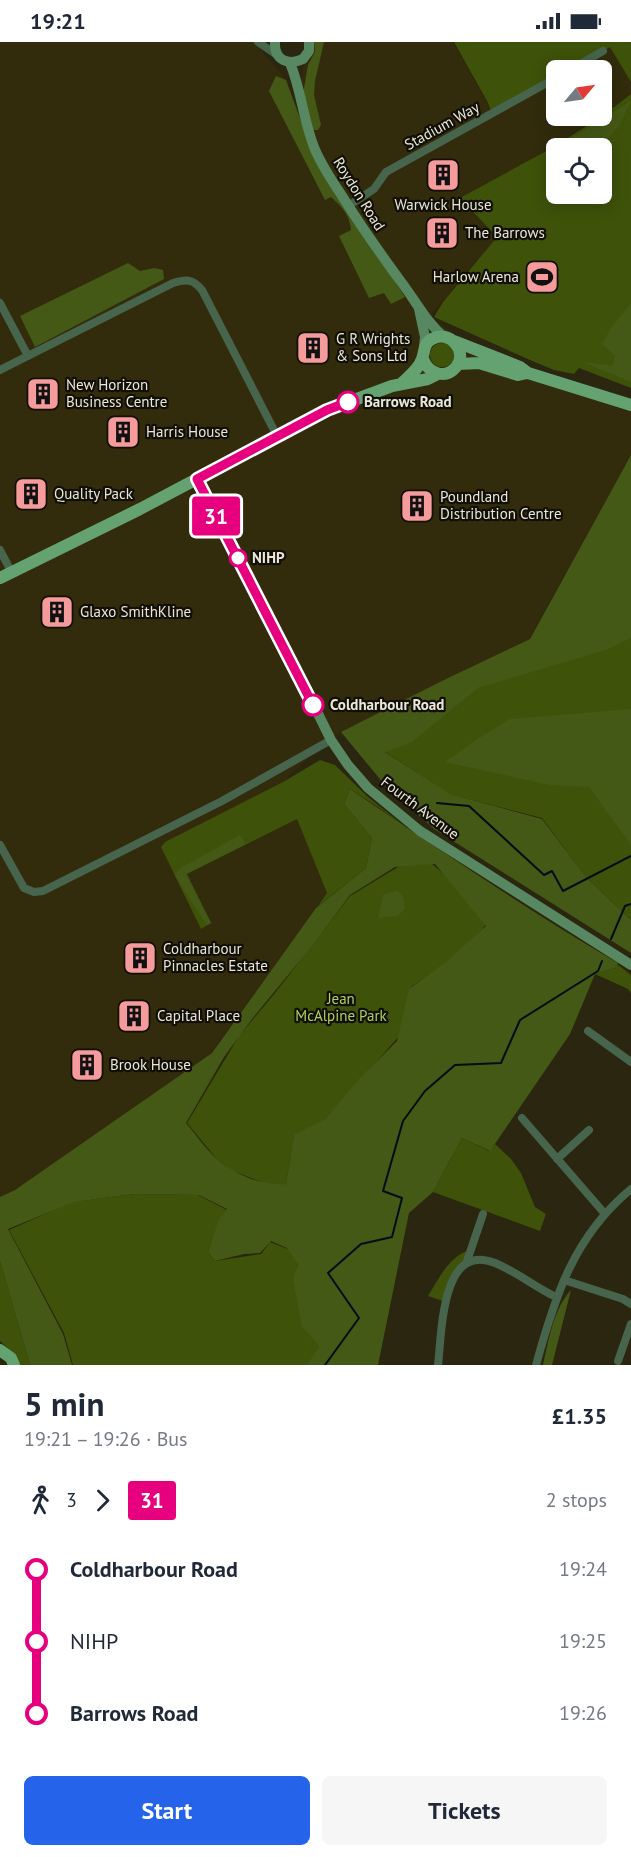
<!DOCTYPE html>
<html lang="en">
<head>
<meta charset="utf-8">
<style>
  :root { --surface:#fff; --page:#f6f6f7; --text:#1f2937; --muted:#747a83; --accent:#2563eb }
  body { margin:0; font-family:"PT Sans",sans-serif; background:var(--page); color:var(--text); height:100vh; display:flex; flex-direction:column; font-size:22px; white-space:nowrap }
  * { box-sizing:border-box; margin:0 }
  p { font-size:20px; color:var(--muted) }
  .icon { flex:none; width:33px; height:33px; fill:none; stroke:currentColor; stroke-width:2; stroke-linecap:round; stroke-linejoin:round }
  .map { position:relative; height:1323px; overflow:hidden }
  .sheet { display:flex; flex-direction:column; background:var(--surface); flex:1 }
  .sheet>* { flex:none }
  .badge { padding:0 12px; border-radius:4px; font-size:21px; line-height:39px }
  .needle { width:39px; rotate:61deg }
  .fabs { position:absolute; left:546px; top:18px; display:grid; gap:12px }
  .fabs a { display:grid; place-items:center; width:66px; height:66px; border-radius:9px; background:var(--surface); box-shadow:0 3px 15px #0003; font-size:30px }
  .map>.badge { position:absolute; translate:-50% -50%; box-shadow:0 0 0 3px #fff }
  .legs { display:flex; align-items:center; gap:9px; height:66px; padding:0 24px; font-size:20px }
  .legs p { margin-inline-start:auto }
  .head { display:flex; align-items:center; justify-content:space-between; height:102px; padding:0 24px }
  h1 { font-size:33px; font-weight:600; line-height:45px }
  .cta { display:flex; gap:12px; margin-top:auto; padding:12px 24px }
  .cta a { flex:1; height:69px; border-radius:9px; background:var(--accent); color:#fff; font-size:24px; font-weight:600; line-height:69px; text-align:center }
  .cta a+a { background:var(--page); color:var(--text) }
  ul { padding:0 24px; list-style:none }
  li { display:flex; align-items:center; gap:21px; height:72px; font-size:22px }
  li i { display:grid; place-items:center; width:9px; height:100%; margin:0 8px; background:currentColor }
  li i::after { content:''; width:15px; height:15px; margin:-8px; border:4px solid; border-radius:50%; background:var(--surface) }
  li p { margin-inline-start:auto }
  li:first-child i { background:linear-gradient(#0000 50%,currentColor 0) }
  li:last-child i { background:linear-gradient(currentColor 50%,#0000 0) }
  .status { display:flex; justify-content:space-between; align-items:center; height:42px; padding:0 30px; background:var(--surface); direction:ltr }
  .status svg { height:16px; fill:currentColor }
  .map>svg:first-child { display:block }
  .built { fill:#322c0d }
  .green { fill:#3e520a; fill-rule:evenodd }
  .forest { fill:#455916; fill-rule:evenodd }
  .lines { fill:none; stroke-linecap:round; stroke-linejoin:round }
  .stream { stroke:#010e12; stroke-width:2 }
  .street { stroke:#47654c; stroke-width:8 }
  .secondary { stroke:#578861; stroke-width:10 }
  .primary { stroke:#64a371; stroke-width:12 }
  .line-1-casing { stroke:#fff; stroke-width:14 }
  .line-1 { stroke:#e6007e; stroke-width:9 }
  .stop-1-dot { fill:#fff; stroke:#e6007e; stroke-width:3 }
  .labels { text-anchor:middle; stroke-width:4.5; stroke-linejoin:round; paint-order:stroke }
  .street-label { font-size:15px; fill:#eae7da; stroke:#110f06 }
  .poi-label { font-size:15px; fill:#eae7da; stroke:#110f06; text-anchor:start }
  .stop-label { font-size:15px; font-weight:bold; fill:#eae7da; stroke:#110f06; text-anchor:start }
  .park-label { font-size:15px; fill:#add260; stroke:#110f06 }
</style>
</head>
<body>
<div class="status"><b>19:21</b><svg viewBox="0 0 49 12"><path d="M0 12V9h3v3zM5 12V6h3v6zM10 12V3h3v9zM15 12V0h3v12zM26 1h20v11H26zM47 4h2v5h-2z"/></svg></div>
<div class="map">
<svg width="631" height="1323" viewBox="0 0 631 1323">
  <rect width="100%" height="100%" fill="#2b260f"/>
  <path class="built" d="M0,0H254L286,38L310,106L323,124L299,50L304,24L310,13L312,0H453L493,71L556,36V74H600L550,107L460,156L497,195L429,275L508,328L631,366V413L529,597L343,689L323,702L283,740L327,851L211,1011L39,1132L14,1148L0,1155Z
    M610,4L631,40V52L602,72V28H570Z"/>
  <path class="green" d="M454,0H631V40L610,5L570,28H556V36L492,71L487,59Z
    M631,52V346L579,326L574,332L554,328L530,318L434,275L443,260L497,195L460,156L550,107L602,74ZM556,106H602V152H556Z
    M430 313a12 12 0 1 1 24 0a12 12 0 1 1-24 0Z
    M631,596V878L586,835L542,776L449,752L384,709L477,646Z
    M320,718L335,723L368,755L408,787L378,765L350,747L344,762L372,796L366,826L318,864L327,851L297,777L187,832L211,881L201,887L161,805L165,800L283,740Z
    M425,816L492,873C474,904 440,925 411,945L402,991L324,1078L294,1094L286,1142L273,1145L231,1128L216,1116L187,1081L239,994L275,951L350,854L408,819Z
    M617,922L631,933V951L628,947L595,932L615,926Z
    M462,1096L489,1109L495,1102L511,1117L521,1131L535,1165L546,1172L540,1189L433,1150Z
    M135,1152L198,1153L227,1168L218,1180L208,1210L215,1219L261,1212L270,1200L288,1207L298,1221L294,1237L303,1284L319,1305L314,1323H73L64,1291L9,1188L72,1160Z
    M467,1209L464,1222L443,1259L428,1254C438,1238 448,1216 467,1209Z
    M0,1219L30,1323H20L15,1313L0,1299Z"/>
  <path class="forest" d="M314,0H324L315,39L314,53L321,83L318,88H311L303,52L308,23L315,10Z
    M276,34L286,38L311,106L405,255L391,262L384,251L369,256L339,194L351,188C350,173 342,165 331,155L325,158L269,49Z
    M631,59L619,84L608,96L602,125V106H556V115L552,108Z
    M128,221L140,229L154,226L163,228L164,237L35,305L20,274Z
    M631,261V340L583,320L613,324L615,314L602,302L611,286Z
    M631,413V596L605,608L478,646L412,700L385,710L450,752L542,777L587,836L631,878V911L434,787L384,742L341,690L444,638L530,597Z
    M631,667V803L589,745L550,743L445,720L476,698L510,677Z
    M350,747C438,807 526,867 618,921L615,926L595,932L570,992L490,1109L462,1096L433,1150L409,1171L378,1323H307L319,1305L302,1284L293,1237L298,1222L287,1206L271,1199L260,1211L244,1212L215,1219L208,1210L218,1179L227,1167L199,1153L134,1152L74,1160L8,1187L63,1292L72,1323H30L0,1219V1155L15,1148L212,1011L316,866L366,826L372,796L344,762ZM435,822L486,884L447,919L409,947L397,999L359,1037L325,1077L294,1093L286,1142C262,1144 236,1133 217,1117C206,1107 196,1093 186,1081L224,1015L252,977L312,904L350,853L395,825Z
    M240,793L246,802L186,832L211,881L207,883L175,834L179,827Z
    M398,848L404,857L405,867L397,874L378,876L383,853Z
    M571,1248L552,1323H543C549,1297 553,1268 571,1248Z"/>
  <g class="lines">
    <path class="stream" d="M437,761L469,764L544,833L552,829L563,849L631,814
      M611,897L625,864L631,862
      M325,1323L359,1276L328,1231L361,1202L392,1195L402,1156L383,1149L403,1079L425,1049L455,1023L501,1021L520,978L598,929L602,919"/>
    <path class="street" d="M258,0L277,13
      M570,28L603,9
      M348,164L374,147L386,130L556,36
      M0,261L28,314
      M0,328L173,241C187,237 193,237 202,248L277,394
      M0,508L12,531
      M0,803L24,846L34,850L43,849L222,759L331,698
      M588,989L631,1020
      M522,1076L605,1172
      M557,1117L589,1088
      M466,1222L483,1172
      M564,1238L623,1257L631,1262
      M618,1319L631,1282
      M438,1323C442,1291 441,1199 495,1221C517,1230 535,1245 556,1255
      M536,1323C555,1254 574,1194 631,1147"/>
    <path class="secondary" d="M275,0C274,18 288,24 303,17L309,9V0
      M290,21C301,47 303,77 314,105C321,123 333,140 344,157C361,184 380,211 399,237C414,256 425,279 444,295
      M419,267L425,295L424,305
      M197,437L295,625L331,698L348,723L368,746L420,789L631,923"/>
    <path class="primary" d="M454,299L520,325L528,331L631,363
      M458,322L479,321L518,333L527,331
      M401,342C408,335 419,327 422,317C425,309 423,302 432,297C449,287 469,309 456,325C445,338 428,331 423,317
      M0,536L140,467L327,368L392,344L428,337L438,332
      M0,1308L11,1316L14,1323"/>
  </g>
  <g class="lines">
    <defs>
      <path id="line-1" d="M313,663L197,437L327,368L348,360"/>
    </defs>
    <use href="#line-1" class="line-1-casing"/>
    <use href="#line-1" class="line-1"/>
  </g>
  <defs>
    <symbol id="building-square" viewBox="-11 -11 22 22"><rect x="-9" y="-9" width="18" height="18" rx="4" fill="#f59b9c" stroke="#110f06"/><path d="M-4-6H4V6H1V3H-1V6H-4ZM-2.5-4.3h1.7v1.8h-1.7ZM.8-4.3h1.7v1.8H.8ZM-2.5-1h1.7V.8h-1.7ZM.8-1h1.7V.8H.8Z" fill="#111"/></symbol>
    <symbol id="stadium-square" viewBox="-11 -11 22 22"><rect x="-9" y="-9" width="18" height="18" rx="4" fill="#f59b9c" stroke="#110f06"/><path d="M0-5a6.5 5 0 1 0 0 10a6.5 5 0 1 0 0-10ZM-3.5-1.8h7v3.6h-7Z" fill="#111"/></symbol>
  </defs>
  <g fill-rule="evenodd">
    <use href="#building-square" x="424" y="114" width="38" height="38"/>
    <use href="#building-square" x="423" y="172" width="38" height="38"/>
    <use href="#stadium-square" x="523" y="216" width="38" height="38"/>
    <use href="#building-square" x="294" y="287" width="38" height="38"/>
    <use href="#building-square" x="24" y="333" width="38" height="38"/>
    <use href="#building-square" x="104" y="371" width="38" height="38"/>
    <use href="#building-square" x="12" y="433" width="38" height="38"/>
    <use href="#building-square" x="398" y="445" width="38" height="38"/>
    <use href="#building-square" x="38" y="551" width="38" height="38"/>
    <use href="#building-square" x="121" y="897" width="38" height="38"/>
    <use href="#building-square" x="115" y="955" width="38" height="38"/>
    <use href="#building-square" x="68" y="1004" width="38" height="38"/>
  </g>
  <g class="stop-1-dot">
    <circle cx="348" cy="360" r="10"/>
    <circle cx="238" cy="516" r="8"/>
    <circle cx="313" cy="663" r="10"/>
  </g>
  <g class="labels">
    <g class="street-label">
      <text transform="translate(442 84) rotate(-29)" y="5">Stadium Way</text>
      <text transform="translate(359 152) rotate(58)" y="5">Roydon Road</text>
      <text transform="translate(420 766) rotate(37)" y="5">Fourth Avenue</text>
    </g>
    <g class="poi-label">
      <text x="443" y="168" text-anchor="middle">Warwick House</text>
      <text x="465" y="196">The Barrows</text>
      <text x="519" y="240" text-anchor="end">Harlow Arena</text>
      <text x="336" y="302">G R Wrights<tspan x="336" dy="17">&amp; Sons Ltd</tspan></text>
      <text x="66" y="348">New Horizon<tspan x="66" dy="17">Business Centre</tspan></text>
      <text x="146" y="395">Harris House</text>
      <text x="54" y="457">Quality Pack</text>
      <text x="440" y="460">Poundland<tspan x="440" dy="17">Distribution Centre</tspan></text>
      <text x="80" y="575">Glaxo SmithKline</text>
      <text x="163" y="912">Coldharbour<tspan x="163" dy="17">Pinnacles Estate</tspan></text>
      <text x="157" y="979">Capital Place</text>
      <text x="110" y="1028">Brook House</text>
    </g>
    <g class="stop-label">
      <text x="364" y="365">Barrows Road</text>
      <text x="252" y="521">NIHP</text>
      <text x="330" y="668">Coldharbour Road</text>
    </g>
    <g class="park-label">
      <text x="341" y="962">Jean<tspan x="341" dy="17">McAlpine Park</tspan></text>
    </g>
  </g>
</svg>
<div class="fabs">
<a><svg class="needle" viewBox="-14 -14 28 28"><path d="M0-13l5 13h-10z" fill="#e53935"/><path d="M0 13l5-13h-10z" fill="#747a83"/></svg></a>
<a><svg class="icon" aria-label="locate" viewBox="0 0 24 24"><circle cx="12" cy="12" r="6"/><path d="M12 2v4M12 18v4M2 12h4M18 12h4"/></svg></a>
</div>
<b class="badge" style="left:216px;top:474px;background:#e6007e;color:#fff">31</b>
</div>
<section class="sheet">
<div class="head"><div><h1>5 min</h1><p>19:21 – 19:26 · Bus</p></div><b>£1.35</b></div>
<div class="legs"><svg class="icon" aria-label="walk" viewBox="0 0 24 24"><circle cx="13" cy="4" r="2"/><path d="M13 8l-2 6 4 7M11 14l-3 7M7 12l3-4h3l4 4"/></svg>3<svg class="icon" aria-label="forward" viewBox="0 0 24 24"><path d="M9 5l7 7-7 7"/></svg><b class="badge" style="background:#e6007e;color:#fff">31</b><p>2 stops</p></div>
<ul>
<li><i style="color:#e6007e"></i><b>Coldharbour Road</b><p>19:24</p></li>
<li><i style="color:#e6007e"></i><span>NIHP</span><p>19:25</p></li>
<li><i style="color:#e6007e"></i><b>Barrows Road</b><p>19:26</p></li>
</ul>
<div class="cta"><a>Start</a><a>Tickets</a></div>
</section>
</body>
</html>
